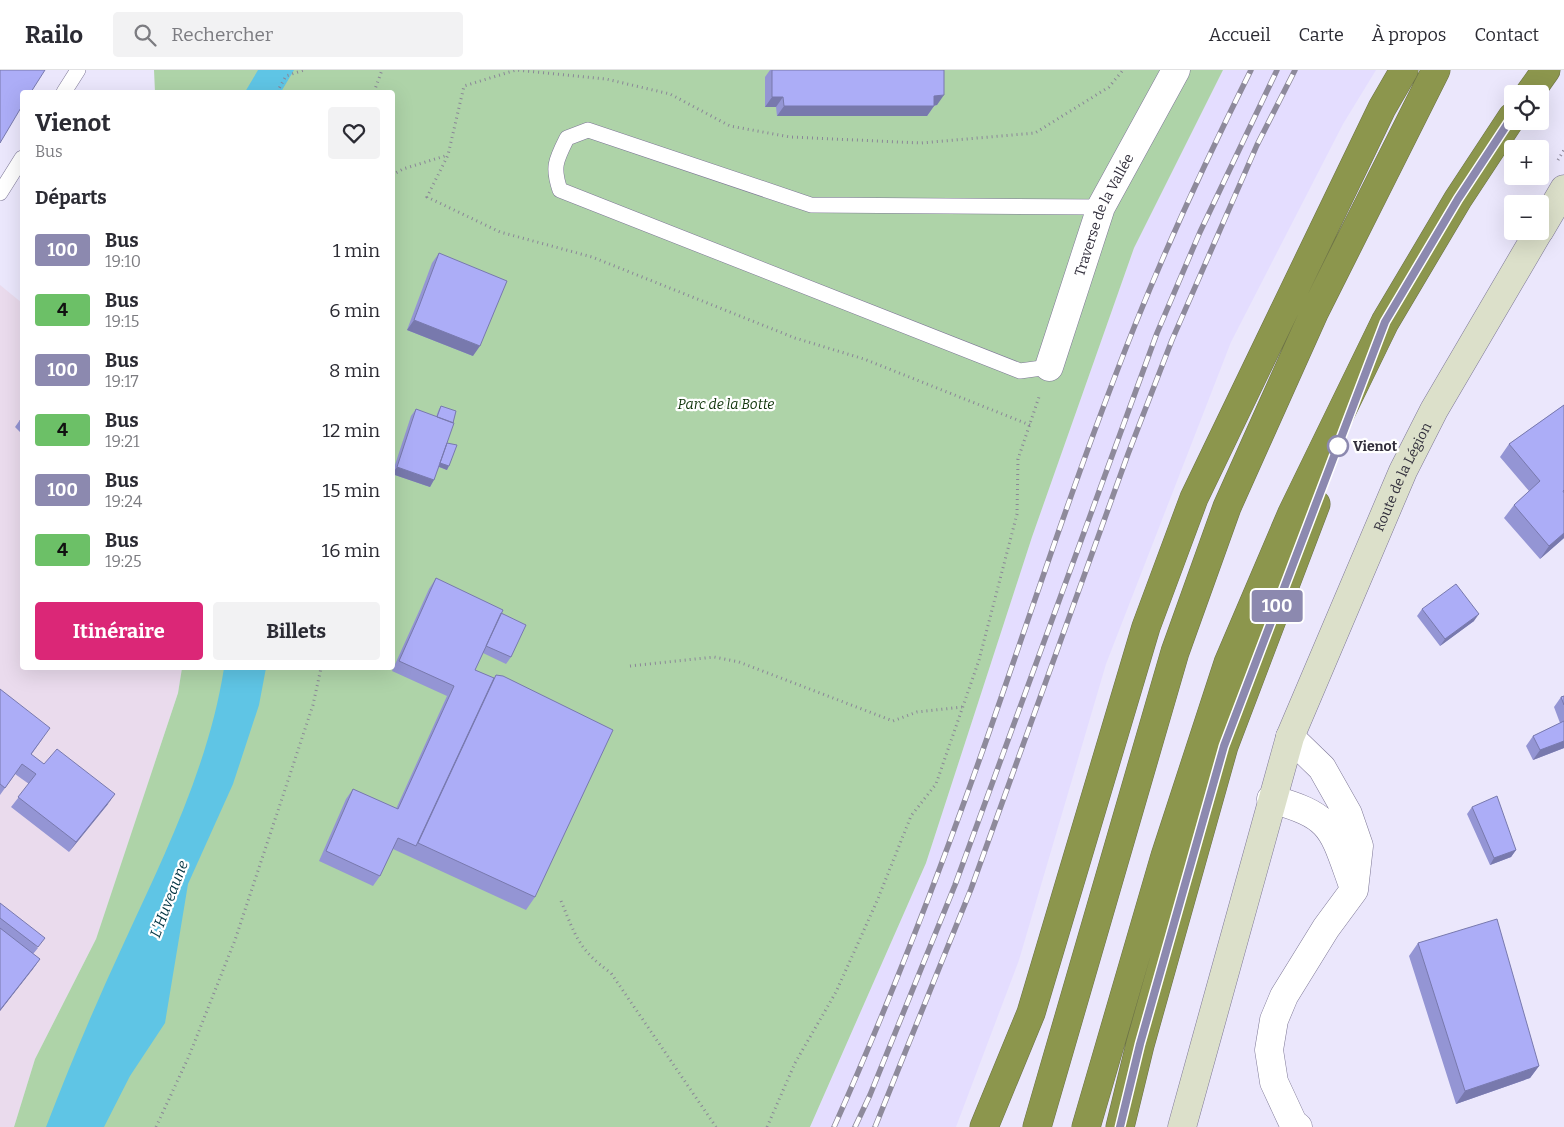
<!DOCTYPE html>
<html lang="fr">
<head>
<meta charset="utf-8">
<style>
  :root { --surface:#fff; --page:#f2f2f3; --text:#2b2b33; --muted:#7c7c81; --line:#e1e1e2; --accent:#db2777 }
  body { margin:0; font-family:Bitter,serif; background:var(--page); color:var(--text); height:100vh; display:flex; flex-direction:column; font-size:19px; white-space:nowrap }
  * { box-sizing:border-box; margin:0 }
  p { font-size:16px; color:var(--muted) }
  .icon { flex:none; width:28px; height:28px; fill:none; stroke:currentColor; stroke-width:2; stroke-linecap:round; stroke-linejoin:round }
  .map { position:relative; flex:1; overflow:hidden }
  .details { position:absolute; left:20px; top:20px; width:375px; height:580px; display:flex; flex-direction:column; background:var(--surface); border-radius:5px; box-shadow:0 5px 20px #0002 }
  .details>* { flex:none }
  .badge { padding:0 10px; border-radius:4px; font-size:18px; line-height:32px }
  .buttons { position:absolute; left:1504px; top:15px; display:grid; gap:10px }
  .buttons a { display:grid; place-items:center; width:45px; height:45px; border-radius:5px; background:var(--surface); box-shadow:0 5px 20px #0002; font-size:25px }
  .map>.badge { position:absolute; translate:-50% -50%; box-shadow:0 0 0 2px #fff }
  h2 { padding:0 15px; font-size:19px; line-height:45px }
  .round { display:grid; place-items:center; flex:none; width:52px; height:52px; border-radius:5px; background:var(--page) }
  .overview { display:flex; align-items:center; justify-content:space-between; height:85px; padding:0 15px }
  h1 { font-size:24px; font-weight:700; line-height:38px }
  .action { display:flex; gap:10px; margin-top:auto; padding:10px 15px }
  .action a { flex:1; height:58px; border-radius:5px; background:var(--accent); color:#fff; font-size:20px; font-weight:700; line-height:58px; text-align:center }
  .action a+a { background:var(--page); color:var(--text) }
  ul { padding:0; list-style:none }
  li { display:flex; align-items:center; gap:15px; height:60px; padding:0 15px }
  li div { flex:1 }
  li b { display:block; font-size:19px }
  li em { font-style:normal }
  li .badge { min-width:55px; font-weight:700; text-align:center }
  header { display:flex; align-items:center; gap:30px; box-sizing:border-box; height:70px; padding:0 25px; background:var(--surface); border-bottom:1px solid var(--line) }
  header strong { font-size:24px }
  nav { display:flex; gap:28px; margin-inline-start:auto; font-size:18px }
  .search { width:350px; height:45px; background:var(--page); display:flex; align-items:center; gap:12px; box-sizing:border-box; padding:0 18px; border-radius:5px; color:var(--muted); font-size:19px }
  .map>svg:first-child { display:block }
  .built { fill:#e4ddff }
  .education { fill:#eadbed }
  .green { fill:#aed3a8 }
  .water { fill:#5fc5e5 }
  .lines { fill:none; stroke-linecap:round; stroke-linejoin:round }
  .service-casing { stroke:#7d7796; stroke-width:16 }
  .minor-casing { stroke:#7d7796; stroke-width:29 }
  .tertiary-casing { stroke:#7d7796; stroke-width:29 }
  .secondary-casing { stroke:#7d7796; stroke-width:29 }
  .motorway-casing { stroke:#6c7247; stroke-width:29 }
  .path { stroke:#8a8697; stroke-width:3; stroke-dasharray:1 4; stroke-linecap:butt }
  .service { stroke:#fff; stroke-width:15 }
  .minor { stroke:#fff; stroke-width:28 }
  .tertiary { stroke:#fff; stroke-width:28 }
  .secondary { stroke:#dce0ca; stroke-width:28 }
  .motorway { stroke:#8c964d; stroke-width:28 }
  .rail-casing { stroke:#8e8a9b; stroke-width:5.5 }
  .rail { stroke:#fff; stroke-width:4; stroke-dasharray:11; stroke-linecap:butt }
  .wall { fill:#9495d4 }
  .shaded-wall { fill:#7879ad }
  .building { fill:#acadf7; stroke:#7879ad }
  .line-casing { stroke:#fff; stroke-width:11 }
  .line { stroke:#8c89af; stroke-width:8 }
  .stop-dot { fill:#fff; stroke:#8c89af; stroke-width:2.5 }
  .labels { text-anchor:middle; stroke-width:4.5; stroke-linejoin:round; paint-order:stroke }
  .street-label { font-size:14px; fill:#312e3b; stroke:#fff }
  .park-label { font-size:14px; font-style:italic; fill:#0e3308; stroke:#fff }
  .stop-label { font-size:14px; font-weight:bold; fill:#312e3b; stroke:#fff; text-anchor:start }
  .water-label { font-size:15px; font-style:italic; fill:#013341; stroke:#fff }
</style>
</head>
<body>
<header>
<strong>Railo</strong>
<div class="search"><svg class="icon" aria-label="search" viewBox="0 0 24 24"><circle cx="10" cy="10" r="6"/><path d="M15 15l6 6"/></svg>Rechercher</div>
<nav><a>Accueil</a><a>Carte</a><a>À propos</a><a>Contact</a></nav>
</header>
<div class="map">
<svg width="1564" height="1057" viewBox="0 0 1564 1057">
  <rect width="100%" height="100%" fill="#ebe7fc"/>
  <path class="built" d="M1223,0H1376L1343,54L1231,272L1106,594L1019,890L956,1057H810L926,793L1032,467L1134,178Z"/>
  <path class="education" d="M0,215L22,233V598H182L178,623L96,869L35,989L14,1057H0Z"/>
  <path class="green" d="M154,0H1223L1134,178L1032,467L926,793L810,1057H14L35,989L96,869L178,623L182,598H392V22H155Z"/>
  <path class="water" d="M258,0H294L281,22H245Z
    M224,598H266L259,635L233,714L188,814L165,953L130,1006L104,1057H46C70,995 95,935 123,875C164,786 209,695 224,598Z"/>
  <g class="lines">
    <defs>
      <path id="service" d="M64,22L78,0
        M0,123L22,88
        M1049,297L1020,301L560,120C552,97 556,90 567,68L588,60L811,135L1101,137"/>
      <g id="minor">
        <path id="s1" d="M1049,297L1101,137L1176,0"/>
      </g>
      <path id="tertiary" d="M1290,667L1322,698L1348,744L1359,776L1354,820L1326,858L1284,926L1274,950L1269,980L1274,1012L1293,1053L1298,1057
        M1271,729C1332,746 1332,757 1352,813"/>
      <g id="secondary">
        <path d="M1540,160L1564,119"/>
        <path id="s2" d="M1182,1057L1290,667L1403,401L1434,340L1539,161"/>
      </g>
      <path id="motorway" d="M1529,24L1546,0
        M984,1057L1031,943L1146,557L1194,428L1382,38L1404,0
        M1037,1057L1175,582L1227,437L1314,243L1436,0
        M1086,1057L1165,786L1228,593L1292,443L1385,252L1458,129L1512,47
        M1120,1057L1140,975L1224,676L1316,434"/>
    </defs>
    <use href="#service" class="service-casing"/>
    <use href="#minor" class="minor-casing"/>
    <use href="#tertiary" class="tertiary-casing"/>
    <use href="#secondary" class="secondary-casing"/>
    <use href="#motorway" class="motorway-casing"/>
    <path class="path" d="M277,22L286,6L304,0
      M374,22L382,0
      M1558,90L1564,80
      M392,105L403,99L448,85
      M1030,355L864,289L795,268L592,187L500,162L427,127L448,85L464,16L516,0L606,9L670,24L730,56L790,67L921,73L1035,63L1109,17L1123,0
      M630,596L714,587L739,592L893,651L917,642L962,637
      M561,831C576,867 579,880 611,903L716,1057
      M156,1057L189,986L235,870L313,635L321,598
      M767,1057L795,993L836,922L877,831L911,746L936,714L979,590L1017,444L1018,389L1040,324"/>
    <use href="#service" class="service"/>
    <use href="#minor" class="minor"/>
    <use href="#tertiary" class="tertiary"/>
    <use href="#secondary" class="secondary"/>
    <use href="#motorway" class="motorway"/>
    <defs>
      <path id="rail" d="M834,1057C890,932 939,804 985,674C1034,534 1080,393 1135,255C1170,168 1209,84 1251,0
        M855,1057L870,1025L955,815L1157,263L1200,162L1277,0
        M875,1057L971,819L1128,384L1172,270L1257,75L1295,0"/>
    </defs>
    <use href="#rail" class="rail-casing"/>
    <use href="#rail" class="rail"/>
  </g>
  <path class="wall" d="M770,0H944L937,35L934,36L927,46H777L776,37H765V7Z
    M439,183L473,286L407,260L432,193Z
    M1564,335V468L1540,489L1504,448L1514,435L1529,421L1500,387L1509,374Z
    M441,336L447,373V400L439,397L430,417L392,404L411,346L416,339L436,347L439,339Z
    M22,347V364L15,357Z
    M436,508L501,543L511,587L506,594L483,583L475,600L494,608L496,605L535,827L526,840L393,779L380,806L373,816L319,791L346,729L353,719L396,739L447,626L392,601L429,519Z
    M1422,539L1474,551L1440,576L1417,546Z
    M0,619L43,668L31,685L44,694L108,734L69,782L11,737L29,714L15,704L0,725Z
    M1564,626V678L1533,690L1526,676L1533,666L1560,653L1554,637L1561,627Z
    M1472,737L1516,780L1511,787L1490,795L1467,744Z
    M0,833L38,878L33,884L40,889L0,941Z
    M1418,873L1539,996L1530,1008L1456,1034L1409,886Z"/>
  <path class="shaded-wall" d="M944,25L937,35L927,36L934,26Z
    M772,27H783L776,37H765Z
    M784,36H934L927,46H777Z
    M414,250L480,276L473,286L407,260Z
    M440,392L449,396L447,400L437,396Z
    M397,397L434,410L430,417L392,404Z
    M1564,463V468L1540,489L1549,476Z
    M1479,544L1474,551L1440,576L1445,569Z
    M1564,671V678L1533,690L1540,680Z
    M115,724L108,734L69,782L76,772Z
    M1516,780L1511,787L1490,795L1494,788Z
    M40,889L33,899L0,941V940Z
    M1539,996L1530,1008L1456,1034L1465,1021Z"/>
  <path class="building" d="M0,0H45L31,22H22V36L0,73Z
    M772,0H944V25L934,26V36H784L783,27H772Z
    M439,183L507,211L480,276L414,250Z
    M1564,335V420L1563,421L1564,423V463L1549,476L1514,435L1540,411L1509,374Z
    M441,336L456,341L453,353L437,347Z
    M416,339L454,353L434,410L397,397Z
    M22,347V353L20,351Z
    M447,373L457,375L449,396L440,393Z
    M436,508L503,540L475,600L494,608L416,776L398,768L380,806L326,781L353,719L398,739L454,616L399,591Z
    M1456,514L1479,544L1445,569L1422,539Z
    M501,543L526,555L511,587L486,576Z
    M496,605L503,606L613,660L535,827L418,773Z
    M0,619L50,658L31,684L44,694L57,679L115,724L76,772L18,727L36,704L22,694L5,718L0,714Z
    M1564,626V635L1561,627Z
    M1564,651V671L1540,680L1533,666Z
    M1497,726L1516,780L1494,788L1472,737Z
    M0,833L45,868L38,877L0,848Z
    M1497,849L1539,996L1465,1021L1418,873Z
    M0,858L40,889L0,940Z"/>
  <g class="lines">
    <defs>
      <path id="line" d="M1120,1057L1140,974L1224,676L1385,252L1458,129L1512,47"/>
    </defs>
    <use href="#line" class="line-casing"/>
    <use href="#line" class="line"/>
  </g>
  <circle class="stop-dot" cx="1338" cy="376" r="10"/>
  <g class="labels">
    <g class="street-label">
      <text dy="5" stroke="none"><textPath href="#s1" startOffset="162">Traverse de la Vallée</textPath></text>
      <text dy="5" stroke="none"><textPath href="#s2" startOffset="688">Route de la Légion</textPath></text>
    </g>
    <g class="park-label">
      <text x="726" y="339">Parc de la Botte</text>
    </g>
    <g class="stop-label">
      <text x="1353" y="381">Vienot</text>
    </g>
    <g class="water-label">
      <text transform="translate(169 829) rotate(-69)" y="5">L'Huveaune</text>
    </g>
  </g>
</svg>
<div class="buttons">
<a><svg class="icon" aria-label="locate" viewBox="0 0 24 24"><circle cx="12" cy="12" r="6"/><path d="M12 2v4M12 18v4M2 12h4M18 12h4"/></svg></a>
<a>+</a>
<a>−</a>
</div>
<b class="badge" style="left:1277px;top:536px;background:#8c89af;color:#fff">100</b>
<section class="details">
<div class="overview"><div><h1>Vienot</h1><p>Bus</p></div><a class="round"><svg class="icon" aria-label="heart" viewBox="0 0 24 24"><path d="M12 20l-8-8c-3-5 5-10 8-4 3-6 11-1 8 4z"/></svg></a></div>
<h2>Départs</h2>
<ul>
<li><span class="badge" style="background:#8c89af;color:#fff">100</span><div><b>Bus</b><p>19:10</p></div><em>1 min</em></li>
<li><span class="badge" style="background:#6cc067;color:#111">4</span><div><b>Bus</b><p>19:15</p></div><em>6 min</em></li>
<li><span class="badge" style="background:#8c89af;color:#fff">100</span><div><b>Bus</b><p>19:17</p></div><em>8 min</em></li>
<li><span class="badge" style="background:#6cc067;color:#111">4</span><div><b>Bus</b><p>19:21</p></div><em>12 min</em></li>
<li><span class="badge" style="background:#8c89af;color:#fff">100</span><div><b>Bus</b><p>19:24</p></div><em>15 min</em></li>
<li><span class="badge" style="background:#6cc067;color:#111">4</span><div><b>Bus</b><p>19:25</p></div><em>16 min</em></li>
</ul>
<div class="action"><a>Itinéraire</a><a>Billets</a></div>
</section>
</div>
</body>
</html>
